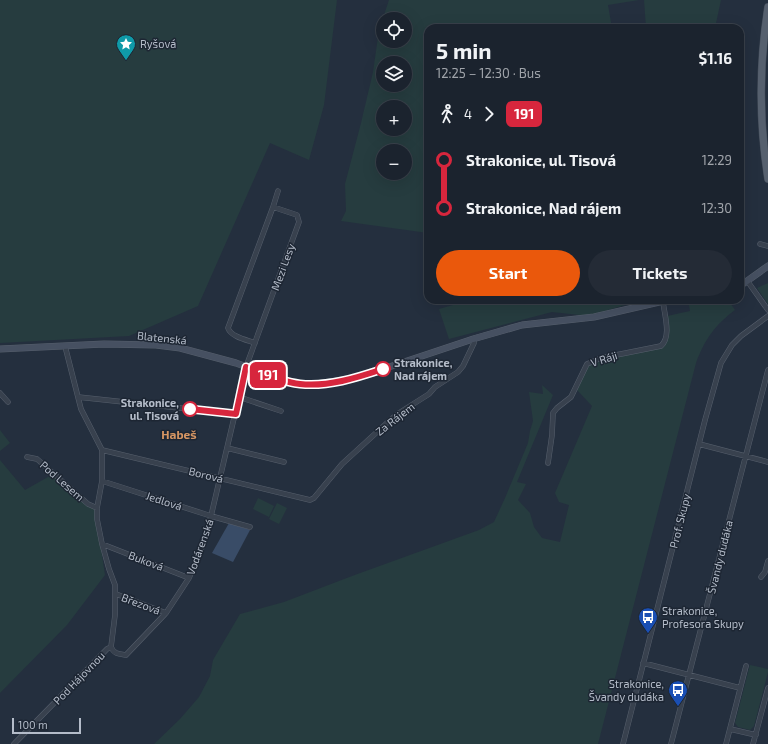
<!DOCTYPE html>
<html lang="en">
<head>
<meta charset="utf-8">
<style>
  :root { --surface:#1b232e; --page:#242b36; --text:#f1f3f6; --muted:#a0a4aa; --line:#39404a; --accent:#ea580c }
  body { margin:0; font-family:"Exo 2",sans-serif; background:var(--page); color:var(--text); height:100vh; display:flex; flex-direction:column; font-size:15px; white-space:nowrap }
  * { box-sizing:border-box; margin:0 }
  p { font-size:13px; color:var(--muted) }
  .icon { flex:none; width:22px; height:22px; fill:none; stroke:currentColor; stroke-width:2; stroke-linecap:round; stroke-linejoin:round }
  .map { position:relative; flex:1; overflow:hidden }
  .drawer { position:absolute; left:424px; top:24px; width:320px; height:280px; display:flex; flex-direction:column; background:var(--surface); border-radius:12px; box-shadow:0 4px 16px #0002,0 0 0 1px var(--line) }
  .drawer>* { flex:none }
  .badge { padding:0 8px; border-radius:6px; font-size:14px; line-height:26px }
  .tools { position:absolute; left:376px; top:12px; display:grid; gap:8px }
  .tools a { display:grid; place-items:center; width:36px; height:36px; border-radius:50%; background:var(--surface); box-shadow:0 4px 16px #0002,0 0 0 1px var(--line); font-size:20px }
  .scale { position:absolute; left:12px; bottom:10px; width:69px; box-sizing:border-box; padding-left:4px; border:2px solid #b4bcc9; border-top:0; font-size:11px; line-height:14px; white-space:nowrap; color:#b4bcc9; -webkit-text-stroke:3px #1d2633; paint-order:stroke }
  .map>.badge { position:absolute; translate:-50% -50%; box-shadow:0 0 0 2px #fff }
  .legs { display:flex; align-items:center; gap:6px; height:44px; padding:0 12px; font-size:13px }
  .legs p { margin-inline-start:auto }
  .head { display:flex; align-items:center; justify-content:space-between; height:68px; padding:0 12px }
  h1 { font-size:22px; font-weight:700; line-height:30px }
  .primary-button { display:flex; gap:8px; margin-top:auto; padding:8px 12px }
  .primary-button a { flex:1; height:46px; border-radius:24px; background:var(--accent); color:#fff; font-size:16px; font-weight:700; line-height:46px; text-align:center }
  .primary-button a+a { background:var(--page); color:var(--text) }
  ul { padding:0 12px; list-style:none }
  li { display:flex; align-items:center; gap:14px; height:48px; font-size:15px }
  li i { display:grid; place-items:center; width:6px; height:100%; margin:0 5px; background:currentColor }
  li i::after { content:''; width:10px; height:10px; margin:-5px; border:3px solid; border-radius:50%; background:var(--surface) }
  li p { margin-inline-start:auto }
  li:first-child i { background:linear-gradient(#0000 50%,currentColor 0) }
  li:last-child i { background:linear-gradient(currentColor 50%,#0000 0) }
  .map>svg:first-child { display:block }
  .green { fill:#263c3f; fill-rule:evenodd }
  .water { fill:#394c67 }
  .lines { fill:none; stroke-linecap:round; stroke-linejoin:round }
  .street-casing { stroke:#565f6c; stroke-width:5.5 }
  .secondary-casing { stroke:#565f6c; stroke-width:7 }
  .primary-casing { stroke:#414a57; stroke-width:8 }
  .street { stroke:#38414e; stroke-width:4.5 }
  .secondary { stroke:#465061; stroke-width:6 }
  .primary { stroke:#56606e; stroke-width:7 }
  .line-1-casing { stroke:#fff; stroke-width:9 }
  .line-1 { stroke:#d7263d; stroke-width:6 }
  .stop-1-dot { fill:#fff; stroke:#d7263d; stroke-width:2 }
  .labels { text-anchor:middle; stroke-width:3; stroke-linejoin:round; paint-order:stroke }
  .poi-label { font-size:11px; fill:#b4bcc9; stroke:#1d2633; text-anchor:start }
  .street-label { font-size:11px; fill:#b4bcc9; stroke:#1d2633 }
  .stop-label { font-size:11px; font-weight:bold; fill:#b4bcc9; stroke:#1d2633; text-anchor:start }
  .neighbourhood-label { font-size:12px; font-weight:bold; fill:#d59563; stroke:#1d2633 }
</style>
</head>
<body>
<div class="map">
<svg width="768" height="744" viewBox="0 0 768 744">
  <rect width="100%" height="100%" fill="#242f3e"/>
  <path class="green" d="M0,0H337L324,105L309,160L270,143L198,306L129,336L0,343Z
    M389,0H639L608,5L612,28H428V233L341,221L346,211L345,184L361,123L373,72L379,30ZM383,19H405V41H383ZM383,63H405V85H383ZM383,107H405V129H383ZM383,151H405V173H383Z
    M644,0H721L715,28H646Z
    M768,283V304L757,288Z
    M470,300H641L589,316L552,312L449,339L439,309Z
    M701,300H728L735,310C715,325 705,339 696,363L598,744H154L180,719L199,697L210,676L213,660L240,614L284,602L352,576L479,530L494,522L505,498L528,443L530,431L533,421L529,392L543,394L542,385L553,395L517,482L526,484L518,500L530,513L534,527L542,538L560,542L569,505L559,502L555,493L592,406L577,390L582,369L592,361L657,348L667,340V316L690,311L689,305L692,302Z
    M0,430L10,443L0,451Z
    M0,460L25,490L55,473L95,509L105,575L67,625L0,693Z
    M258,498L274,506L269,517L253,509Z
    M277,503L287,508L279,524L269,519Z
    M750,665L768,669V672L754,726L750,730L738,727L735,723Z"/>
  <path class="water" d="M229,523L250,530L233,562L212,553Z"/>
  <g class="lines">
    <defs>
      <path id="street" d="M273,207L278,191
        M760,244L768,246
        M748,282L768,310
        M0,393L8,402
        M78,397L235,414
        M239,397L281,411
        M699,444L768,462
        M227,448L284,462
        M102,450L310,500L314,498L342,464L388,422L399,413L429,394L435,387L458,372L463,366L474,343L473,339
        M27,457L37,459L88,504L97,508
        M548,463L552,435L553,413L557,408L571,397L587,364L601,358L661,346C672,336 664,314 663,301
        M102,481L211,516L250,527
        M102,544L189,578
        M761,577L765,572L768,561
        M116,594L166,613
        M111,647C114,654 119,654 126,655L166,613L189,578L201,550L211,516L246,367L299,222L297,215L273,207L228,328C231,337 247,340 255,343
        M643,663L740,688
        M730,729L756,735
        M14,744L107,649L111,647L115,615V585L109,569L102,544L97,519V508L102,481V450L81,409L65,346
        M623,744L705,420L721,363L732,345L741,336L768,316
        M671,744L768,370
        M726,744L746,666
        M753,744L768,688"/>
      <path id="secondary" d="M740,286L768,266
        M0,349L104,344L156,345L180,348L236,363L281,380L300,384H316L356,378L473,339L522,325L594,317L668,300"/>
      <path id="primary" d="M768,7C759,64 759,122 768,179"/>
    </defs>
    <use href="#street" class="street-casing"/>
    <use href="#secondary" class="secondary-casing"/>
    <use href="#primary" class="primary-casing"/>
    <use href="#street" class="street"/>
    <use href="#secondary" class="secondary"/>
    <use href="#primary" class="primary"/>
  </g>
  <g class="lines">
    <defs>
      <path id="line-1" d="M190,409L236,414L246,367C264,374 282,382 300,384C328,387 356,378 383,369"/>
    </defs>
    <use href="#line-1" class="line-1-casing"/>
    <use href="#line-1" class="line-1"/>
  </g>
  <defs>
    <symbol id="sight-pin" viewBox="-11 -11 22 30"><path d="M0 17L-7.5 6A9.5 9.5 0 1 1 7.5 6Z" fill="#0f9aa8" stroke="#1d2633"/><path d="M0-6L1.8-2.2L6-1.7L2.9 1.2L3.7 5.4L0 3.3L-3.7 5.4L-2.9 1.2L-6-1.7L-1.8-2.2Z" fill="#fff"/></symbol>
    <symbol id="bus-pin" viewBox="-11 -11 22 30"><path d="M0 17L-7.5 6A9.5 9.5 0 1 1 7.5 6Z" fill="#1a4fb4" stroke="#1d2633"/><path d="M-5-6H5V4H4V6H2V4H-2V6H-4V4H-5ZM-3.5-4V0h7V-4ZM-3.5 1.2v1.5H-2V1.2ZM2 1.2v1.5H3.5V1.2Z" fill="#fff"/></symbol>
  </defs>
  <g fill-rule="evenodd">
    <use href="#sight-pin" x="115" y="33" width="22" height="30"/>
    <use href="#bus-pin" x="637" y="606" width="22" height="30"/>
    <use href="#bus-pin" x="667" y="679" width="22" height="30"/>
  </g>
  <g class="stop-1-dot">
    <circle cx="383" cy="369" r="7"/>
    <circle cx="190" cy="409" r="7"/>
  </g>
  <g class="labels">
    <g class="poi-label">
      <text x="140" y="48">Ryšová</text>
      <text x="662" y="615">Strakonice,<tspan x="662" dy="13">Profesora Skupy</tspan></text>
      <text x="664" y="688" text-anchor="end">Strakonice,<tspan x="664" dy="13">Švandy dudáka</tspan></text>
    </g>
    <g class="street-label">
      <text transform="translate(283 267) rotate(-70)" y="4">Mezi Lesy</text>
      <text transform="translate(162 338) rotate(6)" y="4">Blatenská</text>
      <text transform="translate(604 359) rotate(-18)" y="4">V Ráji</text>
      <text transform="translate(395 419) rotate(-38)" y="4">Za Rájem</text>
      <text transform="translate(206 475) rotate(14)" y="4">Borová</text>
      <text transform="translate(62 481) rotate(41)" y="4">Pod Lesem</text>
      <text transform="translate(164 501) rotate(18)" y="4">Jedlová</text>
      <text transform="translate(680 521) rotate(-76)" y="4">Prof. Skupy</text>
      <text transform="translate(200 547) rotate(-70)" y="4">Vodárenská</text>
      <text transform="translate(720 557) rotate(-76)" y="4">Švandy dudáka</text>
      <text transform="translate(146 561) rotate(21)" y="4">Buková</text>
      <text transform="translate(141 604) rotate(21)" y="4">Březová</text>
      <text transform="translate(79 678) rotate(-46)" y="4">Pod Hájovnou</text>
    </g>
    <g class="stop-label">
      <text x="394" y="367">Strakonice,<tspan x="394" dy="13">Nad rájem</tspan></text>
      <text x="179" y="407" text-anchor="end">Strakonice,<tspan x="179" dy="13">ul. Tisová</tspan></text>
    </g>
    <g class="neighbourhood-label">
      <text x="179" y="439">Habeš</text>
    </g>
  </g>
</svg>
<div class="tools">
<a><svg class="icon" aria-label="locate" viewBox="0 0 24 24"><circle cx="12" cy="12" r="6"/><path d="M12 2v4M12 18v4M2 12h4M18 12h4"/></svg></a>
<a><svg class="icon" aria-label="layers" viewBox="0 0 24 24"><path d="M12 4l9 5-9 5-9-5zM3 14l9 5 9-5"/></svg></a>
<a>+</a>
<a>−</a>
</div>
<div class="scale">100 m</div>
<b class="badge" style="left:268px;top:375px;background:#d7263d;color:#fff">191</b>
<section class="drawer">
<div class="head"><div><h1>5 min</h1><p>12:25 – 12:30 · Bus</p></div><b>$1.16</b></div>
<div class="legs"><svg class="icon" aria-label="walk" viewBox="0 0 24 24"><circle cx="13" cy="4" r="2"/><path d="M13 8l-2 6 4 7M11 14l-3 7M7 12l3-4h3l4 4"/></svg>4<svg class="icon" aria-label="forward" viewBox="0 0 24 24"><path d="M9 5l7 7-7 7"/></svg><b class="badge" style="background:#d7263d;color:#fff">191</b></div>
<ul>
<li><i style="color:#d7263d"></i><b>Strakonice, ul. Tisová</b><p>12:29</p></li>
<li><i style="color:#d7263d"></i><b>Strakonice, Nad rájem</b><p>12:30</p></li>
</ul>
<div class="primary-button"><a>Start</a><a>Tickets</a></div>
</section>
</div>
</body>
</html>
